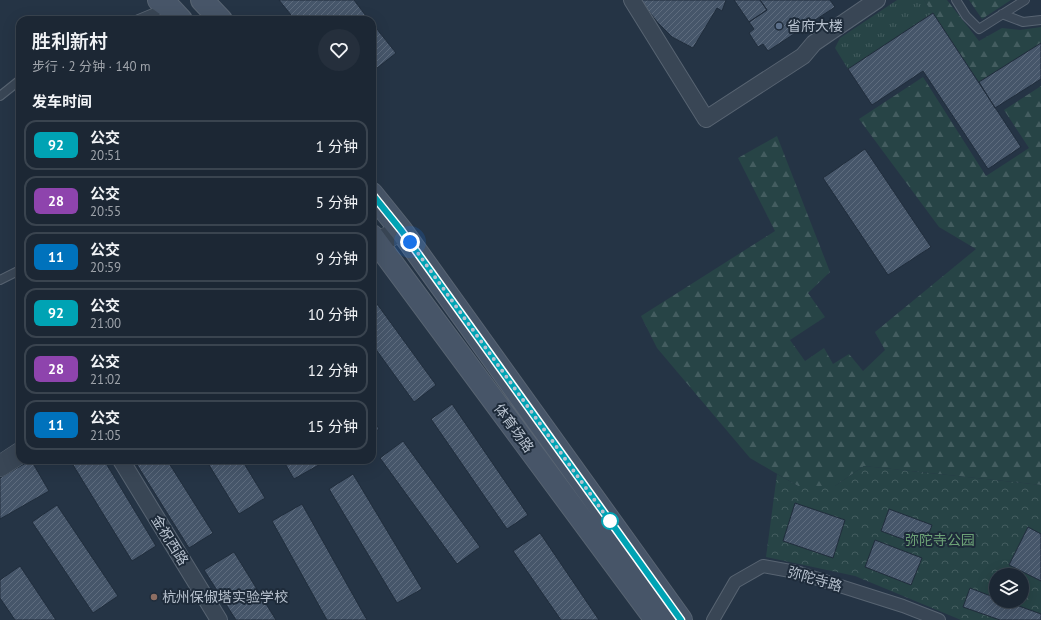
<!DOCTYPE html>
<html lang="zh">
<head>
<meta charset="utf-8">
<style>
  :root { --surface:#1c2734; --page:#252f3c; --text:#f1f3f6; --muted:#a0a5ac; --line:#3a444f }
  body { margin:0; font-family:"PT Sans","Noto Sans SC",sans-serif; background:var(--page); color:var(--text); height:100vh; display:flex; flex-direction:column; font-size:15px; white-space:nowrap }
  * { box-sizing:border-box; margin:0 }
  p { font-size:13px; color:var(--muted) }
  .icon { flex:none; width:22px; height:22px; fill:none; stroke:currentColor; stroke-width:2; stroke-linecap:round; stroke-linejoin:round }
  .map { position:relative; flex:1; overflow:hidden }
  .details { position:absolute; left:16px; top:16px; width:360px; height:448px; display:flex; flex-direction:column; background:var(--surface); border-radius:12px; box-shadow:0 4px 16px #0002,0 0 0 1px var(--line) }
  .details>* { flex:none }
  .badge { padding:0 8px; border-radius:6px; font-size:14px; line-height:26px }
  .controls { position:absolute; left:989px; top:568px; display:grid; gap:8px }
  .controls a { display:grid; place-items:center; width:40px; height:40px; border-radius:50%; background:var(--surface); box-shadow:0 4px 16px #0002,0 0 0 1px var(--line); font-size:20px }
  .you { position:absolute; width:20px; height:20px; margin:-10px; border:3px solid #fff; border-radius:50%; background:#1a73e8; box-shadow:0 0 0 6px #1a73e833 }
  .map>.badge { position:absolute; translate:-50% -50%; box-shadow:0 0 0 2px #fff }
  h2 { padding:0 16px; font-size:15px; line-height:36px }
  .round { display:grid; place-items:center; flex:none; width:42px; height:42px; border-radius:21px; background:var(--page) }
  .headline { display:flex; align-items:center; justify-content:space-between; height:68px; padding:0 16px }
  h1 { font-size:19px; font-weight:600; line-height:30px }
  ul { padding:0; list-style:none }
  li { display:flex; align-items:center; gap:12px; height:50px; margin:0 8px 6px; padding:0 8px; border:2px solid var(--line); border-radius:12px }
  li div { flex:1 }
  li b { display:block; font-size:15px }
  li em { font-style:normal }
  li .badge { min-width:44px; font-weight:700; text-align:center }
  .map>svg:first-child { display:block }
  .grass { fill:url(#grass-tufts) }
  .forest { fill:url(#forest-firs) }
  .park { fill:url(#park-crowns); fill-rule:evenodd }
  .building { fill:url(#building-hatch); stroke:#202d3c }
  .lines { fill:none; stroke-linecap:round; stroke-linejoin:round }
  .service-casing { stroke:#586472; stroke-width:10 }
  .pedestrian-casing { stroke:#586472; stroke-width:14 }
  .minor-casing { stroke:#586472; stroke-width:18 }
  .tertiary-casing { stroke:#586472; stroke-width:22 }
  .secondary-casing { stroke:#586472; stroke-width:24 }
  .service { stroke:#394655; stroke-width:8 }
  .pedestrian { stroke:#394655; stroke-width:12 }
  .minor { stroke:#394655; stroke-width:16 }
  .tertiary { stroke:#394655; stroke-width:21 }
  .secondary { stroke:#475568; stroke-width:22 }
  .line-casing { stroke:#fff; stroke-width:9 }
  .line { stroke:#00a3b4; stroke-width:6 }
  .walk { stroke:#b7c1ce; stroke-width:4; stroke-dasharray:0 7.2 }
  .service-dot { fill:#5c6f8a; stroke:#1e2b3a; stroke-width:1.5 }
  .stop-dot { fill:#fff; stroke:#00a3b4; stroke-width:2 }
  .education-dot { fill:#8d6e63; stroke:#1e2b3a; stroke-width:1.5 }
  .labels { text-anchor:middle; stroke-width:4; stroke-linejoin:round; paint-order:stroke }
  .poi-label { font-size:14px; fill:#b7c1ce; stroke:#1e2b3a; text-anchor:start }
  .street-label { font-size:14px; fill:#b7c1ce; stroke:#1e2b3a }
  .park-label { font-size:14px; fill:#6ca176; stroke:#1e2b3a }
</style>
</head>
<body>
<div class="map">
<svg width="1041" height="620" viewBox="0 0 1041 620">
  <defs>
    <pattern id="grass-tufts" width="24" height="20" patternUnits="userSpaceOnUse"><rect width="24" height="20" fill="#274446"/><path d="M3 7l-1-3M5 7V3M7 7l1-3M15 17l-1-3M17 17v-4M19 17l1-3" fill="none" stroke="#445d60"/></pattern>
    <pattern id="forest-firs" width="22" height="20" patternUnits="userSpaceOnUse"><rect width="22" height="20" fill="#274446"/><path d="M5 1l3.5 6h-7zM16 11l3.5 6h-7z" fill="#445d60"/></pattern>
    <pattern id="park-crowns" width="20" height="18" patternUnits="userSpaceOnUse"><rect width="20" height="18" fill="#274446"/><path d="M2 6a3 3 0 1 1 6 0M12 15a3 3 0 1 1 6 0" fill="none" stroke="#445d60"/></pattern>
    <pattern id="building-hatch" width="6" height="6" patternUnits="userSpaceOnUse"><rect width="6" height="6" fill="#46566a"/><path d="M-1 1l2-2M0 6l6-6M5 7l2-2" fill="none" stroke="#5e6c7e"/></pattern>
  </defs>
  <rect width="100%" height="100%" fill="#253445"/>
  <path class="grass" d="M897,0H924L933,13L848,69L835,48L840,38Z"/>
  <path class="forest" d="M924,0H947L979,41L1002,28L1020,30L1041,27V43L979,82Z
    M969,0H1011L982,19Z
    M923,77L986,176L1029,148L1004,110L1041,86V485L864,466L835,486H798L750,458L657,348L641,316L775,231L738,158L777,136L830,272L808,293L825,317L790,340L805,361L824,348L833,364L849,354L863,371L885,350L875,332L976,249L939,227L859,119Z"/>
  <path class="park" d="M864,466L1041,485V620H961L855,576L766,557L777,474L798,486H835ZM996,575H1022V601H996Z"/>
  <path class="building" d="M279,0H354L369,20H295Z
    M640,0H726L722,11L717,8L693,48L672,37L658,23Z
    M734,0H760L767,10L749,22Z
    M760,0H830L835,7L768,51L763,44L758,47L749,33L754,29L749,22L767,10Z
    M933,13L1021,147L988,169L923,71L872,105L848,69Z
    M372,23L396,53L372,72Z
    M1041,43V79L995,108L979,82Z
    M865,149L931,247L888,275L823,178Z
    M372,297L436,385L414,402L372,344Z
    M452,404L528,515L507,529L431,419Z
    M372,417L379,429L372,434Z
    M403,441L480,547L457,564L380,458Z
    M31,460L49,491L0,519V478Z
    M70,460H104L156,546L132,561Z
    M134,460H167L213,533L189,548Z
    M206,460H242L265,498L239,514Z
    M283,460H323L324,462L294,479Z
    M353,474L422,589L397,603L329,489Z
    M795,503L845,520L833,558L783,541Z
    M302,504L367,620H327L272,521Z
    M57,505L118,596L93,613L32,522Z
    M889,509L932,525L924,547L881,531Z
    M1028,527L1041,534V581L1009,565Z
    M540,533L599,620H561L513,551Z
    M875,540L922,558L911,585L865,567Z
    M234,552L276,620H236L204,570Z
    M20,566L56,620H15L0,598V580Z
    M970,588L996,598V601H1005L1041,614V620H1000L963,607Z"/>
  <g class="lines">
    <defs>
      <path id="service" d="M956,0L966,16L979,29L1025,0
        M1002,14L1023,22L1041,20
        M136,20L165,8
        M0,96L20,80
        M0,280L20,270"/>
      <path id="pedestrian" d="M713,620L735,582L763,566L796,572L903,606L939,620"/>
      <path id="minor" d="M632,0L706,119L803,56L814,43L877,0
        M121,460L219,620"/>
      <path id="tertiary" d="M372,246L401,230
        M0,466L20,453"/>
      <path id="secondary" d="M159,0L169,7L181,20
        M202,0L221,20
        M372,194L401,230L681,620
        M372,236L656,620"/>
    </defs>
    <use href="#service" class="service-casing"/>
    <use href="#pedestrian" class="pedestrian-casing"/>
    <use href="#minor" class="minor-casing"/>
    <use href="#tertiary" class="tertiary-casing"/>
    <use href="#secondary" class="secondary-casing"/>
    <use href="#service" class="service"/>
    <use href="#pedestrian" class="pedestrian"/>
    <use href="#minor" class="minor"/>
    <use href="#tertiary" class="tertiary"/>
    <use href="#secondary" class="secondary"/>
  </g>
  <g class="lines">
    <defs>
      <path id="line" d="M372,194L401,230L681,620"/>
    </defs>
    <use href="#line" class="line-casing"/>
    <use href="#line" class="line"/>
    <path class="walk" d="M410,242L611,523L610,521"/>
  </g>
  <circle class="service-dot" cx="779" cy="26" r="4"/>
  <circle class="stop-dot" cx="610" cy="521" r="8"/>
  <circle class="education-dot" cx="154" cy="597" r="4"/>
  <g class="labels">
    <g class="poi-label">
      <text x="787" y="31">省府大楼</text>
      <text x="162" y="602">杭州保俶塔实验学校</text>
    </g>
    <g class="street-label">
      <text transform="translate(514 428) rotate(54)" y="5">体育场路</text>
      <text transform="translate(170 540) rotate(58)" y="5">金祝西路</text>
      <text transform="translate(815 579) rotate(16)" y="5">弥陀寺路</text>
    </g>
    <g class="park-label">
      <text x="940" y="545">弥陀寺公园</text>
    </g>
  </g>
</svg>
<div class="controls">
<a><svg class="icon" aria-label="layers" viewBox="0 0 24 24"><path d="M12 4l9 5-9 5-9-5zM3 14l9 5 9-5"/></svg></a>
</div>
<div class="you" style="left:410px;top:242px"></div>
<section class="details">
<div class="headline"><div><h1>胜利新村</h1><p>步行 · 2 分钟 · 140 m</p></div><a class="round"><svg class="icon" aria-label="heart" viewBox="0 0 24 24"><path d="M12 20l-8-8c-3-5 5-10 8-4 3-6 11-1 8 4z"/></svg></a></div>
<h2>发车时间</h2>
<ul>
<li><span class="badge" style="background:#00a3b4;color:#fff">92</span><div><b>公交</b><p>20:51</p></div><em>1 分钟</em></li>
<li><span class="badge" style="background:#8e44ad;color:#fff">28</span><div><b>公交</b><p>20:55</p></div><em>5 分钟</em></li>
<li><span class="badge" style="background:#0072bc;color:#fff">11</span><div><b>公交</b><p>20:59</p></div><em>9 分钟</em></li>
<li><span class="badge" style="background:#00a3b4;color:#fff">92</span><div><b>公交</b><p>21:00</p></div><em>10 分钟</em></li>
<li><span class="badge" style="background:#8e44ad;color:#fff">28</span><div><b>公交</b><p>21:02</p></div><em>12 分钟</em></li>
<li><span class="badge" style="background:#0072bc;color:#fff">11</span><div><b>公交</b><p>21:05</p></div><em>15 分钟</em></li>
</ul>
</section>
</div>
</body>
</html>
